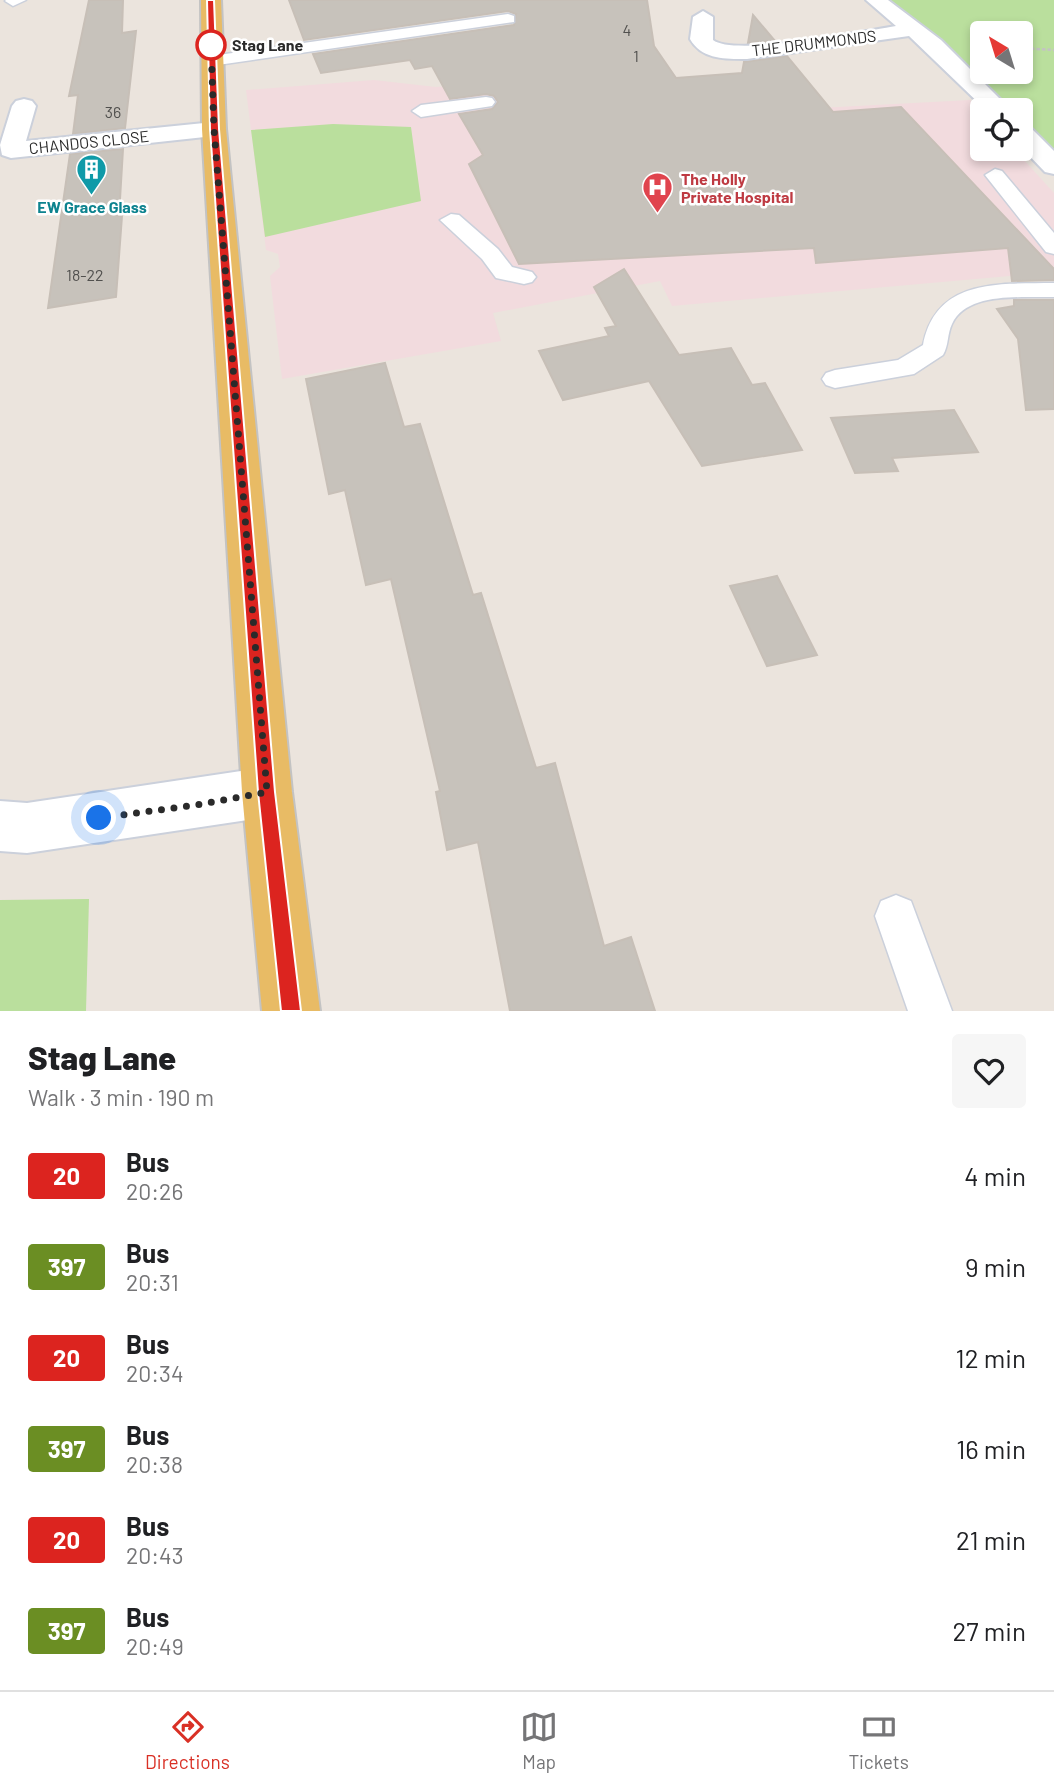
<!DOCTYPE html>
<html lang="en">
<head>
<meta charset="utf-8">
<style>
  :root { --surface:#fff; --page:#f6f6f6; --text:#202124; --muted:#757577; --line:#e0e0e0; --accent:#d93025 }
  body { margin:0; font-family:Barlow,sans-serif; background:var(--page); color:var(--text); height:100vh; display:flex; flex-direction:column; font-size:26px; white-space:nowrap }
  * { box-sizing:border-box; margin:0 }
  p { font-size:23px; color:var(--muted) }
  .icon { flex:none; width:38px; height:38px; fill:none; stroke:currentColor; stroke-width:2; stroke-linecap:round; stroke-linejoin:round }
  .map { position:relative; height:1011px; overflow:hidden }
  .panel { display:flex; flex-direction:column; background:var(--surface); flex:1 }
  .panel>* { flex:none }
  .badge { padding:0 14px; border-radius:5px; font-size:24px; line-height:46px }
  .needle { width:46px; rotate:322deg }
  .controls { position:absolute; left:970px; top:21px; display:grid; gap:14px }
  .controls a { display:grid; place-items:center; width:63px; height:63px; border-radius:7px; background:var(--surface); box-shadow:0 4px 10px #0003; font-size:35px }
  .you { position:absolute; width:35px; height:35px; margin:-18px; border:5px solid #fff; border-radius:50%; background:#1a73e8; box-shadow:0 0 0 10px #1a73e833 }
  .map>.badge { position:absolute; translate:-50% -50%; box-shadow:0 0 0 4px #fff }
  .round { display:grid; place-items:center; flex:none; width:74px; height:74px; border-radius:7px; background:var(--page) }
  .head { display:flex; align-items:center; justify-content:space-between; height:119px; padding:0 28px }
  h1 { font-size:33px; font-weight:800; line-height:52px }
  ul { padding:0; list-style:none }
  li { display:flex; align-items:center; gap:21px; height:91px; padding:0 28px }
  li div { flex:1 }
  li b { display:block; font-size:26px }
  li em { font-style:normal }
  li .badge { min-width:77px; font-weight:700; text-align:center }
  .dock { display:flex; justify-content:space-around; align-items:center; height:98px; border-top:2px solid var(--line); background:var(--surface); font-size:19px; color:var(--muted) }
  .dock a { display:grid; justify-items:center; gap:4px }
  .dock .active { color:var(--accent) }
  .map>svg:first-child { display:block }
  .medical { fill:#f2dbde }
  .green { fill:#badf9d; fill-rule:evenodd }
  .building { fill:#c7c2bb; stroke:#c7bfb7; stroke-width:2 }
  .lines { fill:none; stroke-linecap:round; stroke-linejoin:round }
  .service-casing { stroke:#cbd0db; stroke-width:3 }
  .minor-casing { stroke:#cbd0db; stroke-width:4 }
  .primary-casing { stroke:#c3c3c3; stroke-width:4 }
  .path { stroke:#c3c3c3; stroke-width:2.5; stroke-dasharray:3.5 2; stroke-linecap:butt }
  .service { fill:#fff; fill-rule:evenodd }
  .minor { fill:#fff; fill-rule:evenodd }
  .primary { fill:#e8bb65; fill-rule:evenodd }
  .line { fill:#dc241f; stroke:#fff; stroke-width:2 }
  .walk { stroke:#2a2a2a; stroke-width:7; stroke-dasharray:0 12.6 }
  .stop-dot { fill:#fff; stroke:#dc241f; stroke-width:3.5 }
  .labels { text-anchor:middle; stroke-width:5; stroke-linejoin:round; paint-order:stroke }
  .number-label { font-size:16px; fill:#51504e }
  .far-street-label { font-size:16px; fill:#2a2a2a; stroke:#fff }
  .far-stop-label { font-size:16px; font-weight:bold; fill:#2a2a2a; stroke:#fff; text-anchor:start }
  .far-health-label { font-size:16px; font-weight:bold; fill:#be3a42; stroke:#fff; text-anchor:start }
  .far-culture-label { font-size:16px; font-weight:bold; fill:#0d838f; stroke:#fff }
</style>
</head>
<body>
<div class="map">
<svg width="1054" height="1011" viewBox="0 0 1054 1011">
  <rect width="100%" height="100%" fill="#ebe4dd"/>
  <path class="medical" d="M562,78L688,115L970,100L982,113V149H1014L1054,193V272L672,306L660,281L493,313L501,341L282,379L270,276L280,267L278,254L266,250L246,90L374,80L436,87Z"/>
  <path class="green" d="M880,0H1054V149L1020,116V110H1014L947,46ZM982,33H1020V72H982Z
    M333,124L411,127L421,201L265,237L251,130Z
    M89,899L86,1011H0V900Z"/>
  <path class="building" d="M89,0H123L122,33L136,31L125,128L73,134L78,95L69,96Z
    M289,0H647L654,46L676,78L742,73L744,62L787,56L833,112L901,107L1054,269V280L1012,281L1008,248L816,263L814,248L519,264L469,164L483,155L459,114L492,109L498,102L494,96L486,94L450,99L432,66L415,69L410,60L321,73L313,54L514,25L516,14L508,11L304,40Z
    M753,15L775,41L748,43Z
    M123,149L119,216H122L116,297L48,308L70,154Z
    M624,269L679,355L731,348L752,385L765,383L802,450L702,466L649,381L563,400L539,351L609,336L605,328L616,326L594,287Z
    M1014,300H1054V409L1026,410L1018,339L997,309L1014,306Z
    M385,363L404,427L420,424L473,595L481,593L536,768L555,763L604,946L631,937L655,1011H510L478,842L447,850L436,792L440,791L391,579L366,585L345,490L329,494L306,379Z
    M954,410L978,452L892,458L898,471L855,473L831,418Z
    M777,576L817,655L767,666L730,586Z"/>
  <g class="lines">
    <defs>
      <path id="service" d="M26,0L13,6L5,1L6,0Z
        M508,14L514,16V22L211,66L202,61L211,56Z
        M486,97L492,98L495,102L492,106L421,117L412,111L421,105Z
        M995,169L1002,171L1054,233V254L1046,252L985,175Z
        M451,214L459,215L498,249L512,267L532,272L536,277L532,282L524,284L496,278L482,259L440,220Z
        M1054,283V297C1025,298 967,291 952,324C947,334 949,345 943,355L914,374L835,388L826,385L822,379L826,373L835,370L898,360L923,345C936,278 999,284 1054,283Z
        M896,895L911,901L952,1011H908L875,916L881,901Z"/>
      <path id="minor" d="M866,0H888L941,40L1011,110H986L909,36L747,59C726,59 702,60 690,39L693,17L703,11L713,17V40C734,57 865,31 896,26Z
        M24,99L32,101L36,106L26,141L214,122L223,124L226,129L223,134L214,136L11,158L2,155L0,145L12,106L16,101Z
        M1020,124L1029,126L1054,151V174L1045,172L1020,146Z
        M267,767L284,775L292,792L284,809L267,817L27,853L0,851V801L27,803Z"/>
      <path id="primary" d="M201,0H221L226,129L292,792L320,1011H262L242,792L202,129Z"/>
    </defs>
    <use href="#service" class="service-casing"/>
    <use href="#minor" class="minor-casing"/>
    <use href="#primary" class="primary-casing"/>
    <path class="path" d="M970,28L984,33
      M1020,48L1054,50"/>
    <use href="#service" class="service"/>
    <use href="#minor" class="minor"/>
    <use href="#primary" class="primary"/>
  </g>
  <path class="line" d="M207,0H214L219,129L275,792L301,1011H281L258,792L210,129Z"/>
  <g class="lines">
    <path class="walk" d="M99,818L196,805L267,792L214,129L211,45"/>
  </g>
  <defs>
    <symbol id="building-pin" viewBox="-11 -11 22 30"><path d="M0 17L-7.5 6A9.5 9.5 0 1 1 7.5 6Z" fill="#0f9aa8" stroke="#fff"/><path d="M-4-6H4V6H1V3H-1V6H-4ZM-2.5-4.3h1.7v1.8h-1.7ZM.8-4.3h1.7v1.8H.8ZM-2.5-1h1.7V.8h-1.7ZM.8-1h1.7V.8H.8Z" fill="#fff"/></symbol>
    <symbol id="hospital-pin" viewBox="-11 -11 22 30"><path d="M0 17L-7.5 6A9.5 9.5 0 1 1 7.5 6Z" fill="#e0444e" stroke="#fff"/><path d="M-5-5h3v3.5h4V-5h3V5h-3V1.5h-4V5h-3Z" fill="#fff"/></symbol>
  </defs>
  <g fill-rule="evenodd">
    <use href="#building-pin" x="74" y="152" width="35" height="47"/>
    <use href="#hospital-pin" x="640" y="170" width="35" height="47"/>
  </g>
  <circle class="stop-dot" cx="211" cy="45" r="14"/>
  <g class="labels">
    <g class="number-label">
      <text x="627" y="36">4</text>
      <text x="636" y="62">1</text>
      <text x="113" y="118">36</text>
      <text x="85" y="281">18-22</text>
    </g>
    <g class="far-street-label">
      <text transform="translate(814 43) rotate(-7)" y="6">THE DRUMMONDS</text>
      <text transform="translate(89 142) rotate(-6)" y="6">CHANDOS CLOSE</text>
    </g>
    <g class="far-stop-label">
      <text x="232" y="51">Stag Lane</text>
    </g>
    <g class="far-health-label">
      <text x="681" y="185">The Holly<tspan x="681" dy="18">Private Hospital</tspan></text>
    </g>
    <g class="far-culture-label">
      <text x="92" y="213">EW Grace Glass</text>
    </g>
  </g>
</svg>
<div class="controls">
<a><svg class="needle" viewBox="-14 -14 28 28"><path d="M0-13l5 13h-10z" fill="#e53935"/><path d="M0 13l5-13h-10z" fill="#757577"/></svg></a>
<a><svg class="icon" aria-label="locate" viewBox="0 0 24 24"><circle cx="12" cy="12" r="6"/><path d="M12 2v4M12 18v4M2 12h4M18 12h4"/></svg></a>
</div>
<div class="you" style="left:99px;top:818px"></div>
</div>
<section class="panel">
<div class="head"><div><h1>Stag Lane</h1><p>Walk · 3 min · 190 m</p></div><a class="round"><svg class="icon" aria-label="heart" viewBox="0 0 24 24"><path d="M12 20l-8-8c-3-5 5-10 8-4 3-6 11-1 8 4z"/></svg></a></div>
<ul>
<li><span class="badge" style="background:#dc241f;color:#fff">20</span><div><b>Bus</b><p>20:26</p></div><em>4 min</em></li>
<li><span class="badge" style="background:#6b8e23;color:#fff">397</span><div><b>Bus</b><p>20:31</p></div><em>9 min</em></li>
<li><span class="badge" style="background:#dc241f;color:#fff">20</span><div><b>Bus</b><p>20:34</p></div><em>12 min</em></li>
<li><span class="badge" style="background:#6b8e23;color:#fff">397</span><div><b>Bus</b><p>20:38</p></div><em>16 min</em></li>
<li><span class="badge" style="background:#dc241f;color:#fff">20</span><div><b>Bus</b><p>20:43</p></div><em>21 min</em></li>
<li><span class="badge" style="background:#6b8e23;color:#fff">397</span><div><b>Bus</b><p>20:49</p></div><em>27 min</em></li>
</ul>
</section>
<nav class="dock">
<a class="active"><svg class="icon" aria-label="directions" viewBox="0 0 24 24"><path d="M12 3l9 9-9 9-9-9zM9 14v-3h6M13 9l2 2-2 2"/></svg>Directions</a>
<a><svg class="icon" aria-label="map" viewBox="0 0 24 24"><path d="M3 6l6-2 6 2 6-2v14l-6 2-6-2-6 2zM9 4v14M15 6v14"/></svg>Map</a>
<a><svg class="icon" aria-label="tickets" viewBox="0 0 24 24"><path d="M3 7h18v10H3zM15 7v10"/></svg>Tickets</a>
</nav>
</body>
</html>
